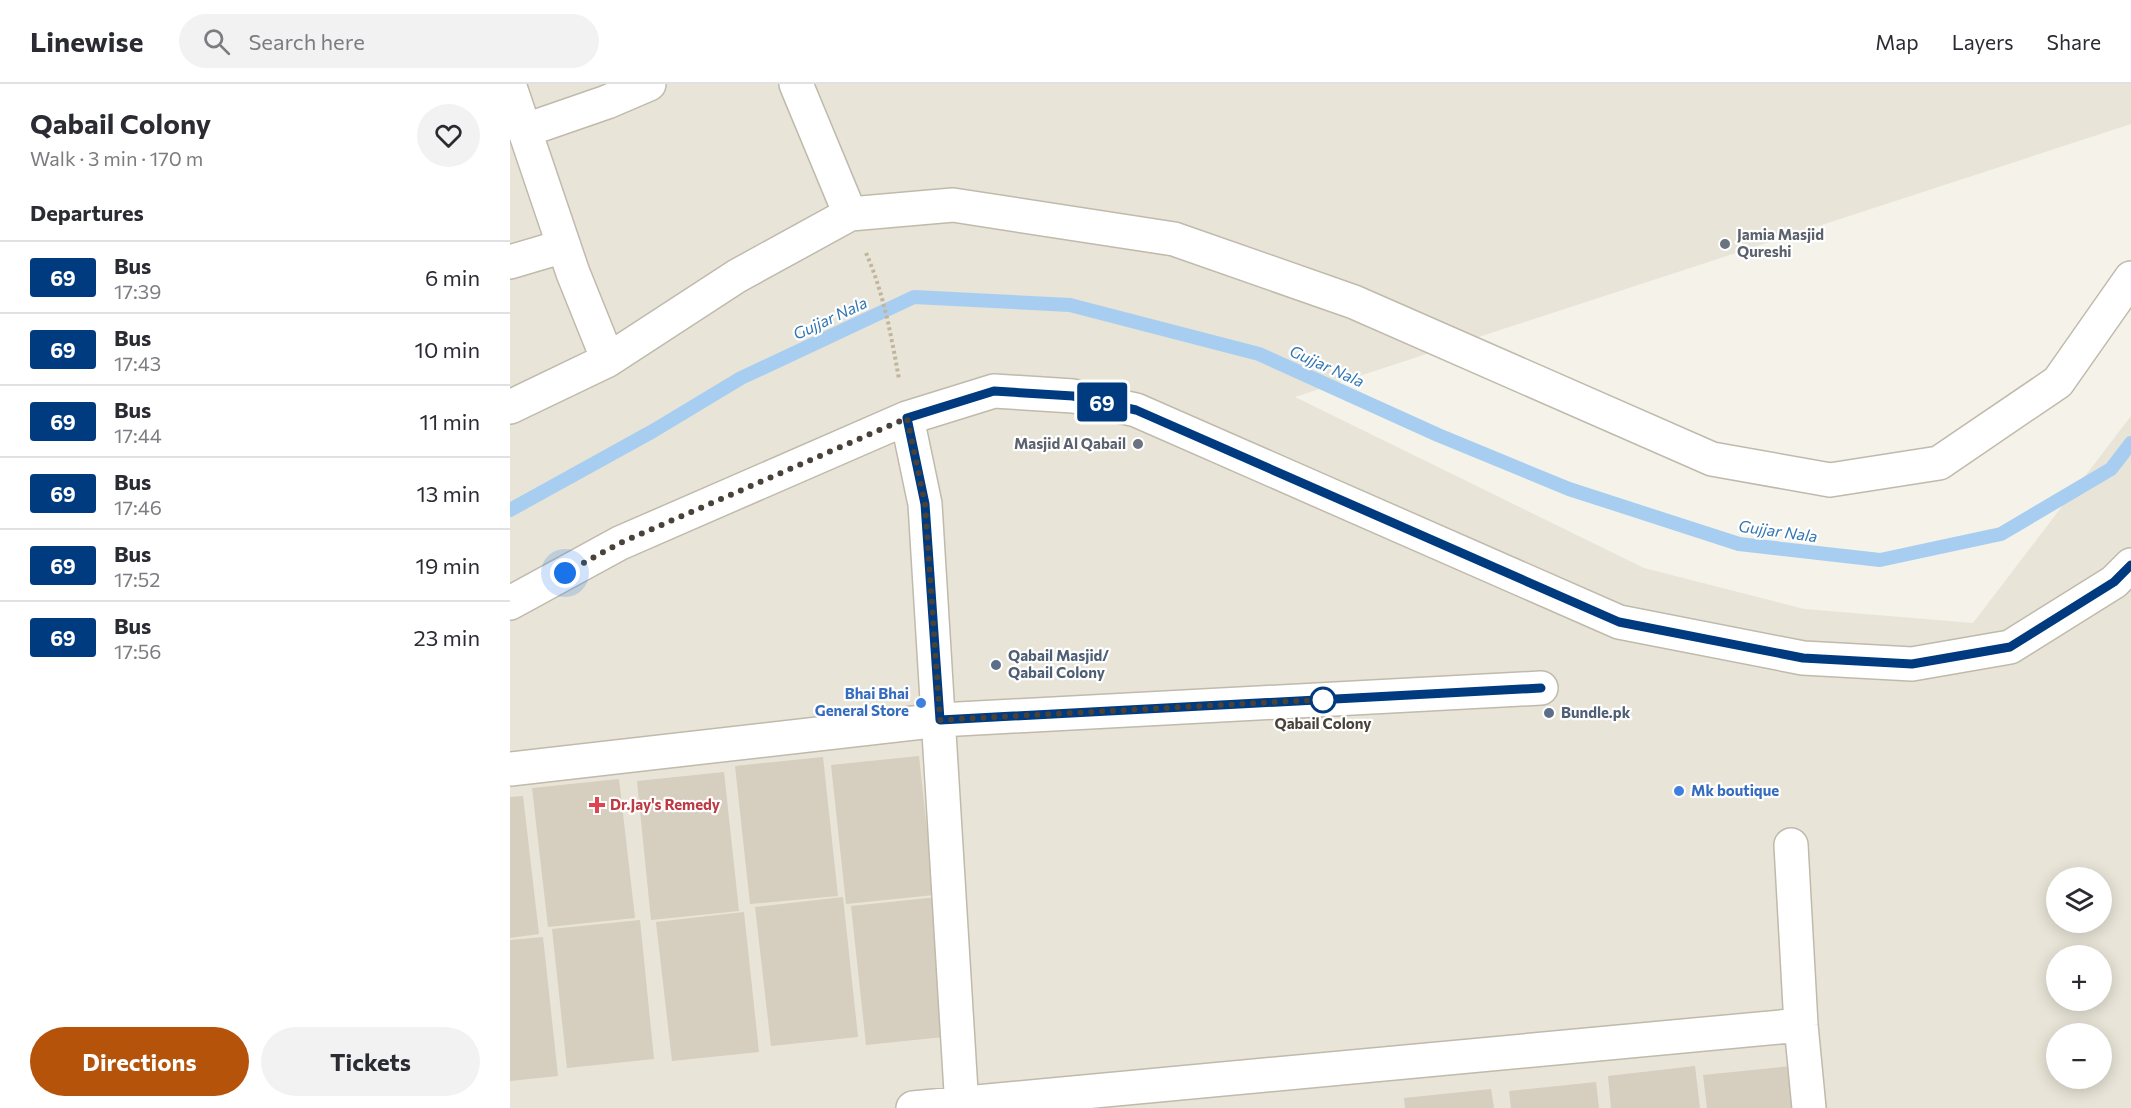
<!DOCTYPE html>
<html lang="en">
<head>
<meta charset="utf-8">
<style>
  :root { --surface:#fff; --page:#f2f2f3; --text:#2b2b33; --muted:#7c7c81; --line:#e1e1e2; --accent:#b45309 }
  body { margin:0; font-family:Commissioner,sans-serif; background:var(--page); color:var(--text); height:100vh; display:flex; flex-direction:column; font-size:22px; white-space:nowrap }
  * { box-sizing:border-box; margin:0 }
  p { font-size:20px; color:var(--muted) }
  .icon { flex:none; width:33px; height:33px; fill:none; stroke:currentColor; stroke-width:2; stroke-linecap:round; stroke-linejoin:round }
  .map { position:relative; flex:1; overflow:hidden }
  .side { display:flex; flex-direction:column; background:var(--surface); width:510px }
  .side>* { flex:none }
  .badge { padding:0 12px; border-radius:4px; font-size:21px; line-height:39px }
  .controls { position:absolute; left:1536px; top:783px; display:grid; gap:12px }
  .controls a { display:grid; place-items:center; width:66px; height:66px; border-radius:50%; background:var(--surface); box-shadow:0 3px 15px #0003; font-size:30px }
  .you { position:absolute; width:30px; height:30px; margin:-15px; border:4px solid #fff; border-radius:50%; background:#1a73e8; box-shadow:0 0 0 9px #1a73e833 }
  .map>.badge { position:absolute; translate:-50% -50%; box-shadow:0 0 0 3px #fff }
  h2 { padding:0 30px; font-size:22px; line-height:54px }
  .round { display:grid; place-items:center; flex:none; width:63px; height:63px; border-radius:32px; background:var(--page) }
  .summary { display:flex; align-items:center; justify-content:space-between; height:102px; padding:0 30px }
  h1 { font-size:28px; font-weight:700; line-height:45px }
  .button { display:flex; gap:12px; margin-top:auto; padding:12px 30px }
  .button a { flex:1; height:69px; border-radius:36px; background:var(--accent); color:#fff; font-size:24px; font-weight:700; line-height:69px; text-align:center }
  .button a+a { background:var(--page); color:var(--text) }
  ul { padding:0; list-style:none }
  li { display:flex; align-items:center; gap:18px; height:72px; padding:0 30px; border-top:2px solid var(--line) }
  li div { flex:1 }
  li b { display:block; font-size:22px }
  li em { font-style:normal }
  li .badge { min-width:66px; font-weight:700; text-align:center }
  header { display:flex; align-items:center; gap:36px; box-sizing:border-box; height:84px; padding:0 30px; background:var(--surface); border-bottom:2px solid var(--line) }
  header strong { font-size:28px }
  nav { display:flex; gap:33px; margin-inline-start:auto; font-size:21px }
  .search { width:420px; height:54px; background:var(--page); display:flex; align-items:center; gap:15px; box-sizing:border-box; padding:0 21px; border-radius:33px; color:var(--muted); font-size:22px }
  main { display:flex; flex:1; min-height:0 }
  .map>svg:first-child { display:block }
  .residential { fill:#e8e4d7; fill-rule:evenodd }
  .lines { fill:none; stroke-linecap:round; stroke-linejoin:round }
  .stream { stroke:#a7cef0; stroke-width:14 }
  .building { fill:#d6cebf }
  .minor-casing { stroke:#c0baac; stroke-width:36 }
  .path { stroke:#c1b69d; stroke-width:4; stroke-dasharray:3 3; stroke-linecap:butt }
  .minor { stroke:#fff; stroke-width:33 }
  .line-casing { stroke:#fff; stroke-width:14 }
  .line { stroke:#003b80; stroke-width:9 }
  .walk { stroke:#484238; stroke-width:6; stroke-dasharray:0 10.8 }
  .worship-dot { fill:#6b7280; stroke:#fff; stroke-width:2 }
  .service-dot { fill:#5c6f8a; stroke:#fff; stroke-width:2 }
  .stop-dot { fill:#fff; stroke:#003b80; stroke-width:3 }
  .shop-dot { fill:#3f7fe0; stroke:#fff; stroke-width:2 }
  .health-dot { fill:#e0444e; stroke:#fff; stroke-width:2 }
  .labels { text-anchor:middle; stroke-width:4.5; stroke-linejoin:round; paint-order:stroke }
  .worship-label { font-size:15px; font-weight:bold; fill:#5b616d; stroke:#fff; text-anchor:start }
  .service-label { font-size:15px; font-weight:bold; fill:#4e5e75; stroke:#fff; text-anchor:start }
  .shop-label { font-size:15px; font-weight:bold; fill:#366cbe; stroke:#fff; text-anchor:end }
  .stop-label { font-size:15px; font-weight:bold; fill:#484238; stroke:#fff }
  .health-label { font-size:15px; font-weight:bold; fill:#be3a42; stroke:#fff; text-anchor:start }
  .water-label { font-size:16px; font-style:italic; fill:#3176b3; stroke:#fff }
</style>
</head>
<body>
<header>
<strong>Linewise</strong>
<div class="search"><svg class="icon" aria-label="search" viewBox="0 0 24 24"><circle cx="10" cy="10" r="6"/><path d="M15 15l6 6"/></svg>Search here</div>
<nav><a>Map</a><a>Layers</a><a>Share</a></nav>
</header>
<main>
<section class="side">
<div class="summary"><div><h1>Qabail Colony</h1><p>Walk · 3 min · 170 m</p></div><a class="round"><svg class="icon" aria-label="heart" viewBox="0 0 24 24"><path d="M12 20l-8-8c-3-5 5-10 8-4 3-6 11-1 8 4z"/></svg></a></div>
<h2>Departures</h2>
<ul>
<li><span class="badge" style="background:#003b80;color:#fff">69</span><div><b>Bus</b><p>17:39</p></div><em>6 min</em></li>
<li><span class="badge" style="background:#003b80;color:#fff">69</span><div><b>Bus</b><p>17:43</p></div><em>10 min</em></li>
<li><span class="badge" style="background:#003b80;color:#fff">69</span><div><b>Bus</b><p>17:44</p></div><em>11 min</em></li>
<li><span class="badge" style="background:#003b80;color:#fff">69</span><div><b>Bus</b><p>17:46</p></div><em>13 min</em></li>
<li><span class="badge" style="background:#003b80;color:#fff">69</span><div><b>Bus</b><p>17:52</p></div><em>19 min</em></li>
<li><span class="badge" style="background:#003b80;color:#fff">69</span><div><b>Bus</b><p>17:56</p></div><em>23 min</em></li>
</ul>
<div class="button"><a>Directions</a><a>Tickets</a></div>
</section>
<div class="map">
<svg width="1621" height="1024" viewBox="0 0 1621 1024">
  <rect width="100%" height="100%" fill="#f4f2e9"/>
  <path class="residential" d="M0,0H1621V40L785,313L1134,484L1294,525L1463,539L1621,332V1024H0ZM1546,794H1592V838H1546ZM1546,872H1592V916H1546ZM1546,950H1592V994H1546Z"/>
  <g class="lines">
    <path class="stream" d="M0,426L143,347L231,294L404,213L560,221L749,270L928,351L1059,405L1229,460L1370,476L1491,450L1601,385L1621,359"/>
  </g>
  <path class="building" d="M409,672L424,811L336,820L321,681Z
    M313,673L328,812L240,820L225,682Z
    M214,688L229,827L141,836L127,697Z
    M109,695L125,834L38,843L22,704Z
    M13,712L29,850L0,854V713Z
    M333,813L348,953L261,962L245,823Z
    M428,813L443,952L356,961L341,822Z
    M234,828L249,968L162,977L146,838Z
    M130,836L144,975L57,984L42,845Z
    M33,853L48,992L0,997V856Z
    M1185,982L1190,1024H1101L1098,992Z
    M1281,982L1285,1024H1197L1193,991Z
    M1086,998L1089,1024H1001L999,1007Z
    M981,1005L984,1024H895L894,1014Z"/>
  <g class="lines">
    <defs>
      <path id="minor" d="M286,0L340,130
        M0,3L63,189L98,276
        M16,46L97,18L139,0
        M0,178L54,162
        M0,323L98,276L227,192L340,130L443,121L664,155L844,218L1202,375L1320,396L1429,379L1548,298L1621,194
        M397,334L415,420L452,1024
        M0,519L110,459L397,334L484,307L563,312L626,326L1109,538L1293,574L1402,580L1500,563L1604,498L1621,481
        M0,685L430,636L1031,604
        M1281,761L1291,941L1299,1024
        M403,1024L1291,941"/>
    </defs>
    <use href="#minor" class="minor-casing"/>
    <path class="path" d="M356,169C374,210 381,251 389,295"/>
    <use href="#minor" class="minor"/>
  </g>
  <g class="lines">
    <defs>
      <path id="line" d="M1031,604L430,636L415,420L397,334L484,307L563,312L626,326L1109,538L1293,574L1402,580L1500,563L1604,498L1621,481"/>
    </defs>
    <use href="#line" class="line-casing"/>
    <use href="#line" class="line"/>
    <path class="walk" d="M55,489L110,459L397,334L415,420L430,636L823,615L813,616"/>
  </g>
  <g class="worship-dot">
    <circle cx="1215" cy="160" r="6"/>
    <circle cx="628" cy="360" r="6"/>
  </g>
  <g class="service-dot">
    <circle cx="486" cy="581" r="6"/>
    <circle cx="1039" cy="629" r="6"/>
  </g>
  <circle class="stop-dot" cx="813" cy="616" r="12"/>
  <g class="shop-dot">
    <circle cx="411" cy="619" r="6"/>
    <circle cx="1169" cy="707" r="6"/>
  </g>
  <path class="health-dot" d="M84 712h6v6h6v6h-6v6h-6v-6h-6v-6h6z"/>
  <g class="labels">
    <g class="worship-label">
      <text x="1227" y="156">Jamia Masjid<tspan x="1227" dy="17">Qureshi</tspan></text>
      <text x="616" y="365" text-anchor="end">Masjid Al Qabail</text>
    </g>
    <g class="service-label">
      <text x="498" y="577">Qabail Masjid/<tspan x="498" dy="17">Qabail Colony</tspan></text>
      <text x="1051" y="634">Bundle.pk</text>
    </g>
    <g class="shop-label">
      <text x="399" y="615">Bhai Bhai<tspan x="399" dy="17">General Store</tspan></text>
      <text x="1181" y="712" text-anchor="start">Mk boutique</text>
    </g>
    <g class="stop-label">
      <text x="813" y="645">Qabail Colony</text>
    </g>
    <g class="health-label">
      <text x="100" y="726">Dr.Jay's Remedy</text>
    </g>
    <g class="water-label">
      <text transform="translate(320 234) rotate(-25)" y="6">Gujjar Nala</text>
      <text transform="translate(817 282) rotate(24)" y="6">Gujjar Nala</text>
      <text transform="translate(1268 447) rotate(8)" y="6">Gujjar Nala</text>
    </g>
  </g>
</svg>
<div class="controls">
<a><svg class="icon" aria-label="layers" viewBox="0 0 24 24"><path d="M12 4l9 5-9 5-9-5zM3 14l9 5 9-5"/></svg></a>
<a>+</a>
<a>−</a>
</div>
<div class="you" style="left:55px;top:489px"></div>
<b class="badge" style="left:592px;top:318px;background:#003b80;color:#fff">69</b>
</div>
</main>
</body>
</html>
